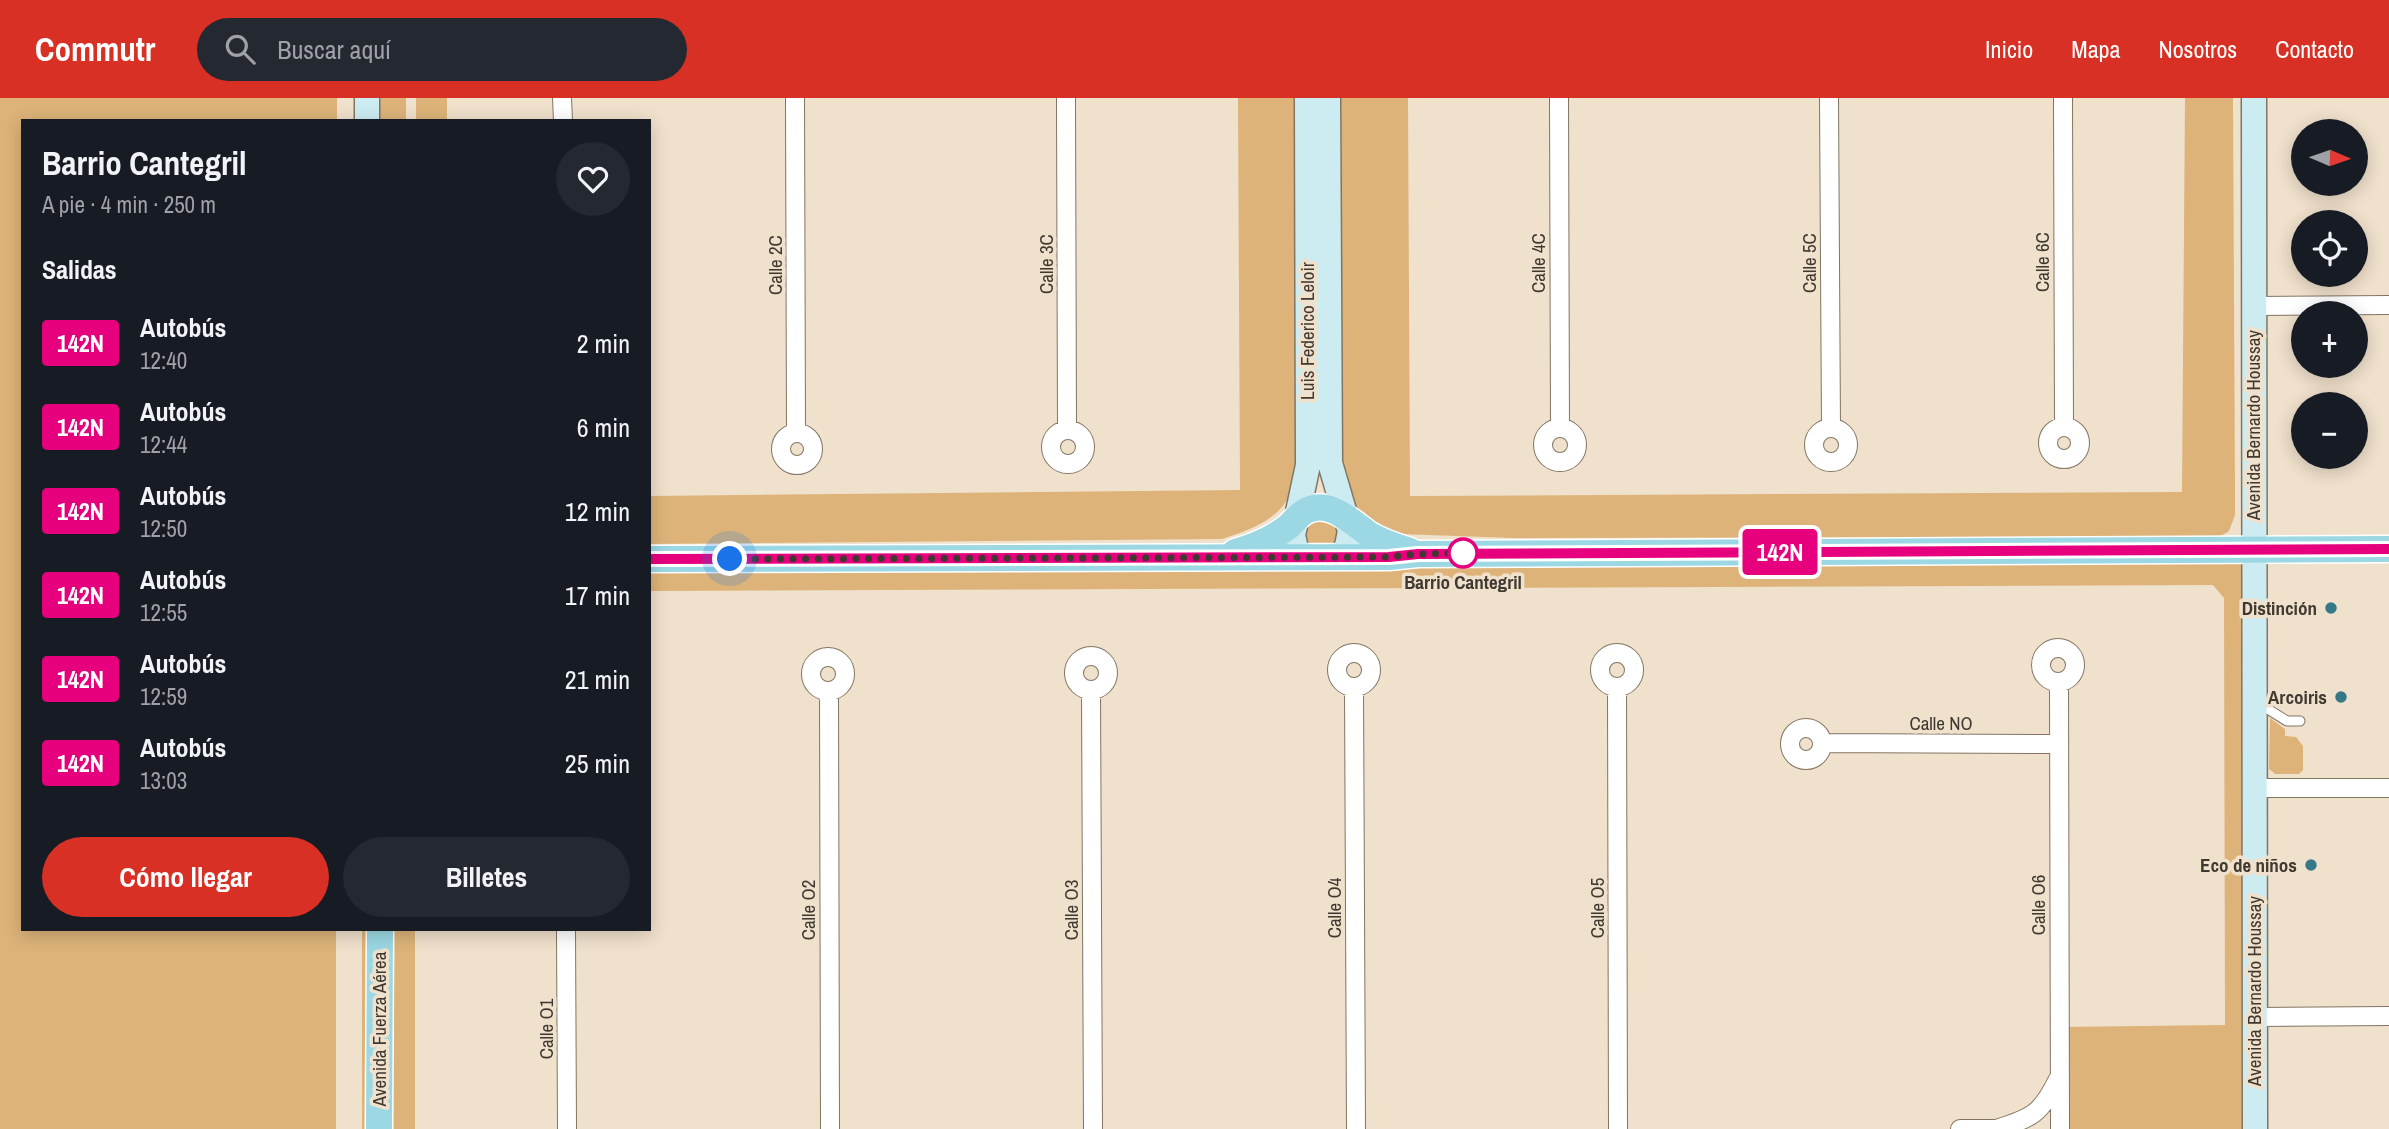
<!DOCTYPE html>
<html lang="es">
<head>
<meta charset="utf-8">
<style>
  :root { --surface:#171b24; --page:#242831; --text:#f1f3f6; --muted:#9ea1a6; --accent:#d93025 }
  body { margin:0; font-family:"Archivo Narrow",sans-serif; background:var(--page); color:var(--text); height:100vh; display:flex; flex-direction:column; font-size:26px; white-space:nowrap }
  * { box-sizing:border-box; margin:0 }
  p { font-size:23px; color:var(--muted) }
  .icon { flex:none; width:38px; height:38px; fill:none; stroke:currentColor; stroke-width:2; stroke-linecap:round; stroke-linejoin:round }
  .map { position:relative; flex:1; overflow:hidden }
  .details { position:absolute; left:21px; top:21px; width:630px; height:812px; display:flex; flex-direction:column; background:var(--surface); border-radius:0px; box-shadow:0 4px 18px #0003 }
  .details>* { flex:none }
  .badge { padding:0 14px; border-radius:5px; font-size:24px; line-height:46px }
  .needle { width:46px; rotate:92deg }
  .fabs { position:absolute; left:2291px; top:21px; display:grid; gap:14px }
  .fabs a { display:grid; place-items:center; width:77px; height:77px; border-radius:50%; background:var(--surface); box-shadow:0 4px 18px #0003; font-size:35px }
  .you { position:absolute; width:35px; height:35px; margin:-18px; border:5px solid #fff; border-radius:50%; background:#1a73e8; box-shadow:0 0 0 10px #1a73e833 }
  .map>.badge { position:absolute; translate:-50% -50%; box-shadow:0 0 0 4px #fff }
  h2 { padding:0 21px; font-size:26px; line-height:63px }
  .round { display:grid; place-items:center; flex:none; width:74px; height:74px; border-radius:37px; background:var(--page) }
  .headline { display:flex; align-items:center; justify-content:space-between; height:119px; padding:0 21px }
  h1 { font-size:33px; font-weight:800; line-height:52px }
  .button { display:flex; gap:14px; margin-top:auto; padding:14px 21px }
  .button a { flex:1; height:80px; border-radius:42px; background:var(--accent); color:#fff; font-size:28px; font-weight:800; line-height:80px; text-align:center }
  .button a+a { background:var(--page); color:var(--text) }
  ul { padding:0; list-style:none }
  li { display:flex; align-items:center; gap:21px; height:84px; padding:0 21px }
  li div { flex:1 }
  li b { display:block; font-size:26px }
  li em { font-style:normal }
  li .badge { min-width:77px; font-weight:700; text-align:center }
  header { display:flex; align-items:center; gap:42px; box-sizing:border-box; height:98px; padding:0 35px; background:var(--accent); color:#fff }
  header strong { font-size:33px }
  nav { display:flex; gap:38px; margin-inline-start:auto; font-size:24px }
  .search { width:490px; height:63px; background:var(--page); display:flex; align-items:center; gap:18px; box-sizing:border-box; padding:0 24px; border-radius:38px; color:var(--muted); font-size:26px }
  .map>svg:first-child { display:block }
  .green { fill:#ddb379 }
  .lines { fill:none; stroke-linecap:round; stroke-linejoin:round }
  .lane-casing { stroke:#827562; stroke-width:11 }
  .street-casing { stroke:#827562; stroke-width:20 }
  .secondary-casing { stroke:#827562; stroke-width:27 }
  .primary-casing { stroke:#fff; stroke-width:29 }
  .lane { stroke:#fff; stroke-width:9 }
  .street { stroke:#fff; stroke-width:18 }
  .secondary { stroke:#cdecf1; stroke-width:24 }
  .primary { stroke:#9bd8e3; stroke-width:26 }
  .line-casing { stroke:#fff; stroke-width:16 }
  .line { stroke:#e6007e; stroke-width:10 }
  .walk { stroke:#3f3931; stroke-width:7; stroke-dasharray:0 12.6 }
  .stop-dot { fill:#fff; stroke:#e6007e; stroke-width:3.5 }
  .poi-dot { fill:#347a86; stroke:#f0e1cc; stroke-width:2.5 }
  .labels { text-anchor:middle; stroke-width:7; stroke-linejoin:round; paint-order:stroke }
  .street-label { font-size:19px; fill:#3f3931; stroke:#f0e1cc }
  .stop-label { font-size:19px; font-weight:bold; fill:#3f3931; stroke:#f0e1cc }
  .poi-label { font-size:19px; font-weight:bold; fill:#3f3931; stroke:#f0e1cc; text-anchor:end }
</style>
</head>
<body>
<header>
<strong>Commutr</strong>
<div class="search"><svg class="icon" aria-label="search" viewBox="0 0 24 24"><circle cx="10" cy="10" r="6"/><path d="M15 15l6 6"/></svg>Buscar aquí</div>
<nav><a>Inicio</a><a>Mapa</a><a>Nosotros</a><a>Contacto</a></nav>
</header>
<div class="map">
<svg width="2389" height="1031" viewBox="0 0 2389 1031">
  <rect width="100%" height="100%" fill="#f0e1cc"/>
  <path class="green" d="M0,0H337V23H23V831H336V1031H0Z
    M379,0H406V23H379Z
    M416,0H447V23H416Z
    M1238,0H1301L1303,353C1299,367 1296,383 1290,396C1279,422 1247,433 1222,441L649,446V398L1240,392Z
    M1336,0H1408L1410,398L2182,394L2185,0H2233L2235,393V417L2229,433L2219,439L1514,440L1399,436L1365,419L1355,409L1337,366Z
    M1302,415L1394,448L2253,452L2255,1031H2060V929L2225,927L2224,500L2213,487L649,493V461L1216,459Z
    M2270,620L2285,631V638L2296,639L2303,648V672L2299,676H2275L2269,671Z
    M362,831H415V1031H362Z"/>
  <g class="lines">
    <defs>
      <path id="lane" d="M2258,605L2287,623H2300"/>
      <path id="street" d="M562,0L563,23
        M795,0L796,334
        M1066,0L1067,332
        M1559,0L1560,330
        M1829,0L1831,330
        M2063,0L2064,328
        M2254,208L2389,207
        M2048 345a16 16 0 1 1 32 0a16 16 0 1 1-32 0Z
        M1543 347a17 17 0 1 1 34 0a17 17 0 1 1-34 0Z
        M1814 347a17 17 0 1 1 34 0a17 17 0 1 1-34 0Z
        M1051 349a17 17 0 1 1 34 0a17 17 0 1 1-34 0Z
        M781 351a16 16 0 1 1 32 0a16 16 0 1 1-32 0Z
        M2041 567a17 17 0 1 1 34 0a17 17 0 1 1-34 0Z
        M1337 572a17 17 0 1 1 34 0a17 17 0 1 1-34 0Z
        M1600 572a17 17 0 1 1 34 0a17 17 0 1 1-34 0Z
        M1074 575a17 17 0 1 1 34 0a17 17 0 1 1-34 0Z
        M811 576a17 17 0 1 1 34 0a17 17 0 1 1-34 0Z
        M2059,584L2060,1031
        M1354,589L1356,1031
        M1617,589L1618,1031
        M1091,592L1093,1031
        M829,593L830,1031
        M1790 646a16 16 0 1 1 32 0a16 16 0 1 1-32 0Z
        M1822,645L2059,646
        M2254,690H2389
        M566,831L567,1031
        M2254,919L2389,918
        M1960,1031H1997
        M1996,1031C2032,1020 2041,1016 2058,981"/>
      <path id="secondary" d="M367,0V23
        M1328,0L1330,365L1350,433L1347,448L1340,459
        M2254,0L2255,1031
        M1305,459L1296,451L1293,437L1308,367L1307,0"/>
      <path id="primary" d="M1235,454C1254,449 1272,441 1288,429C1293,424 1298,418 1304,414C1328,399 1351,424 1370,437C1382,444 1397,449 1410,453
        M649,461L1389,459L1418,456L2389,451
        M379,1031L380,831"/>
    </defs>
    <use href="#lane" class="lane-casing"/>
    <use href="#street" class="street-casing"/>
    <use href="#secondary" class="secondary-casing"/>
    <use href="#primary" class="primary-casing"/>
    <use href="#lane" class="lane"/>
    <use href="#street" class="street"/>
    <use href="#secondary" class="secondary"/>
    <use href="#primary" class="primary"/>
  </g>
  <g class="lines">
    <defs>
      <path id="line" d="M649,461L1389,459L1418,456L2389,451"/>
    </defs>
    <use href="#line" class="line-casing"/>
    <use href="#line" class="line"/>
    <path class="walk" d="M730,461L1389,459L1418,456L1463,455"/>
  </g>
  <circle class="stop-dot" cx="1463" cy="455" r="14"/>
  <g class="poi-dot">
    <circle cx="2331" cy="510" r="7"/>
    <circle cx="2341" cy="599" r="7"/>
    <circle cx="2311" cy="767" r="7"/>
  </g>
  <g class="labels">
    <g class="street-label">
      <text transform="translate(2042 164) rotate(-90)" y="7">Calle 6C</text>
      <text transform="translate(1538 165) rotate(-90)" y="7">Calle 4C</text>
      <text transform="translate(1809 165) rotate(-90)" y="7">Calle 5C</text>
      <text transform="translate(1046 166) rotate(-90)" y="7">Calle 3C</text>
      <text transform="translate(775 167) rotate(-90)" y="7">Calle 2C</text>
      <text transform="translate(1307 233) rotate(-90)" y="7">Luis Federico Leloir</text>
      <text transform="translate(2253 327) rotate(-90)" y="7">Avenida Bernardo Houssay</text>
      <text x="1941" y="632">Calle NO</text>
      <text transform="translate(2038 807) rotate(-90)" y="7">Calle O6</text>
      <text transform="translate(1334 810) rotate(-90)" y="7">Calle O4</text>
      <text transform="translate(1597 810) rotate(-90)" y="7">Calle O5</text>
      <text transform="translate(808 812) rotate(-90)" y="7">Calle O2</text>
      <text transform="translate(1071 812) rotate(-90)" y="7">Calle O3</text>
      <text transform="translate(2254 893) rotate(-90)" y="7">Avenida Bernardo Houssay</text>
      <text transform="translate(379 931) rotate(-90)" y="7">Avenida Fuerza Aérea</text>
      <text transform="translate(546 931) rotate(-90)" y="7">Calle O1</text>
    </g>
    <g class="stop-label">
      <text x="1463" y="491">Barrio Cantegril</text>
    </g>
    <g class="poi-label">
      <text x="2317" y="517">Distinción</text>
      <text x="2327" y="606">Arcoiris</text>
      <text x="2297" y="774">Eco de niños</text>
    </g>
  </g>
</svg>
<div class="fabs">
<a><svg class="needle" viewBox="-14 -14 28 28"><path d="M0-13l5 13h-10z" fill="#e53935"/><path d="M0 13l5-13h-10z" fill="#9ea1a6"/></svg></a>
<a><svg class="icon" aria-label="locate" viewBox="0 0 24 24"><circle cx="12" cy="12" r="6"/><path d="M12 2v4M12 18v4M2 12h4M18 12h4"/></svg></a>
<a>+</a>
<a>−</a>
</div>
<div class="you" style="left:730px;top:461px"></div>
<b class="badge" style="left:1780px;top:454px;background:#e6007e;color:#fff">142N</b>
<section class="details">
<div class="headline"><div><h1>Barrio Cantegril</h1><p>A pie · 4 min · 250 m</p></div><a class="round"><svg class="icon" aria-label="heart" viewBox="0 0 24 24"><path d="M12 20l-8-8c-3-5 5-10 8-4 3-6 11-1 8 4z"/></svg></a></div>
<h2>Salidas</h2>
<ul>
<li><span class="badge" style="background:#e6007e;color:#fff">142N</span><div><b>Autobús</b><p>12:40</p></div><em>2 min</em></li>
<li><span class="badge" style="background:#e6007e;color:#fff">142N</span><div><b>Autobús</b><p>12:44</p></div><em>6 min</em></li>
<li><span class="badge" style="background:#e6007e;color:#fff">142N</span><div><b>Autobús</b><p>12:50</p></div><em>12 min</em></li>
<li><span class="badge" style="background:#e6007e;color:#fff">142N</span><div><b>Autobús</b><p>12:55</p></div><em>17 min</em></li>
<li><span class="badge" style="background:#e6007e;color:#fff">142N</span><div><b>Autobús</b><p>12:59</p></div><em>21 min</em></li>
<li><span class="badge" style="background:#e6007e;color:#fff">142N</span><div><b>Autobús</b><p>13:03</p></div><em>25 min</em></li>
</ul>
<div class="button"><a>Cómo llegar</a><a>Billetes</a></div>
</section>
</div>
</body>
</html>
